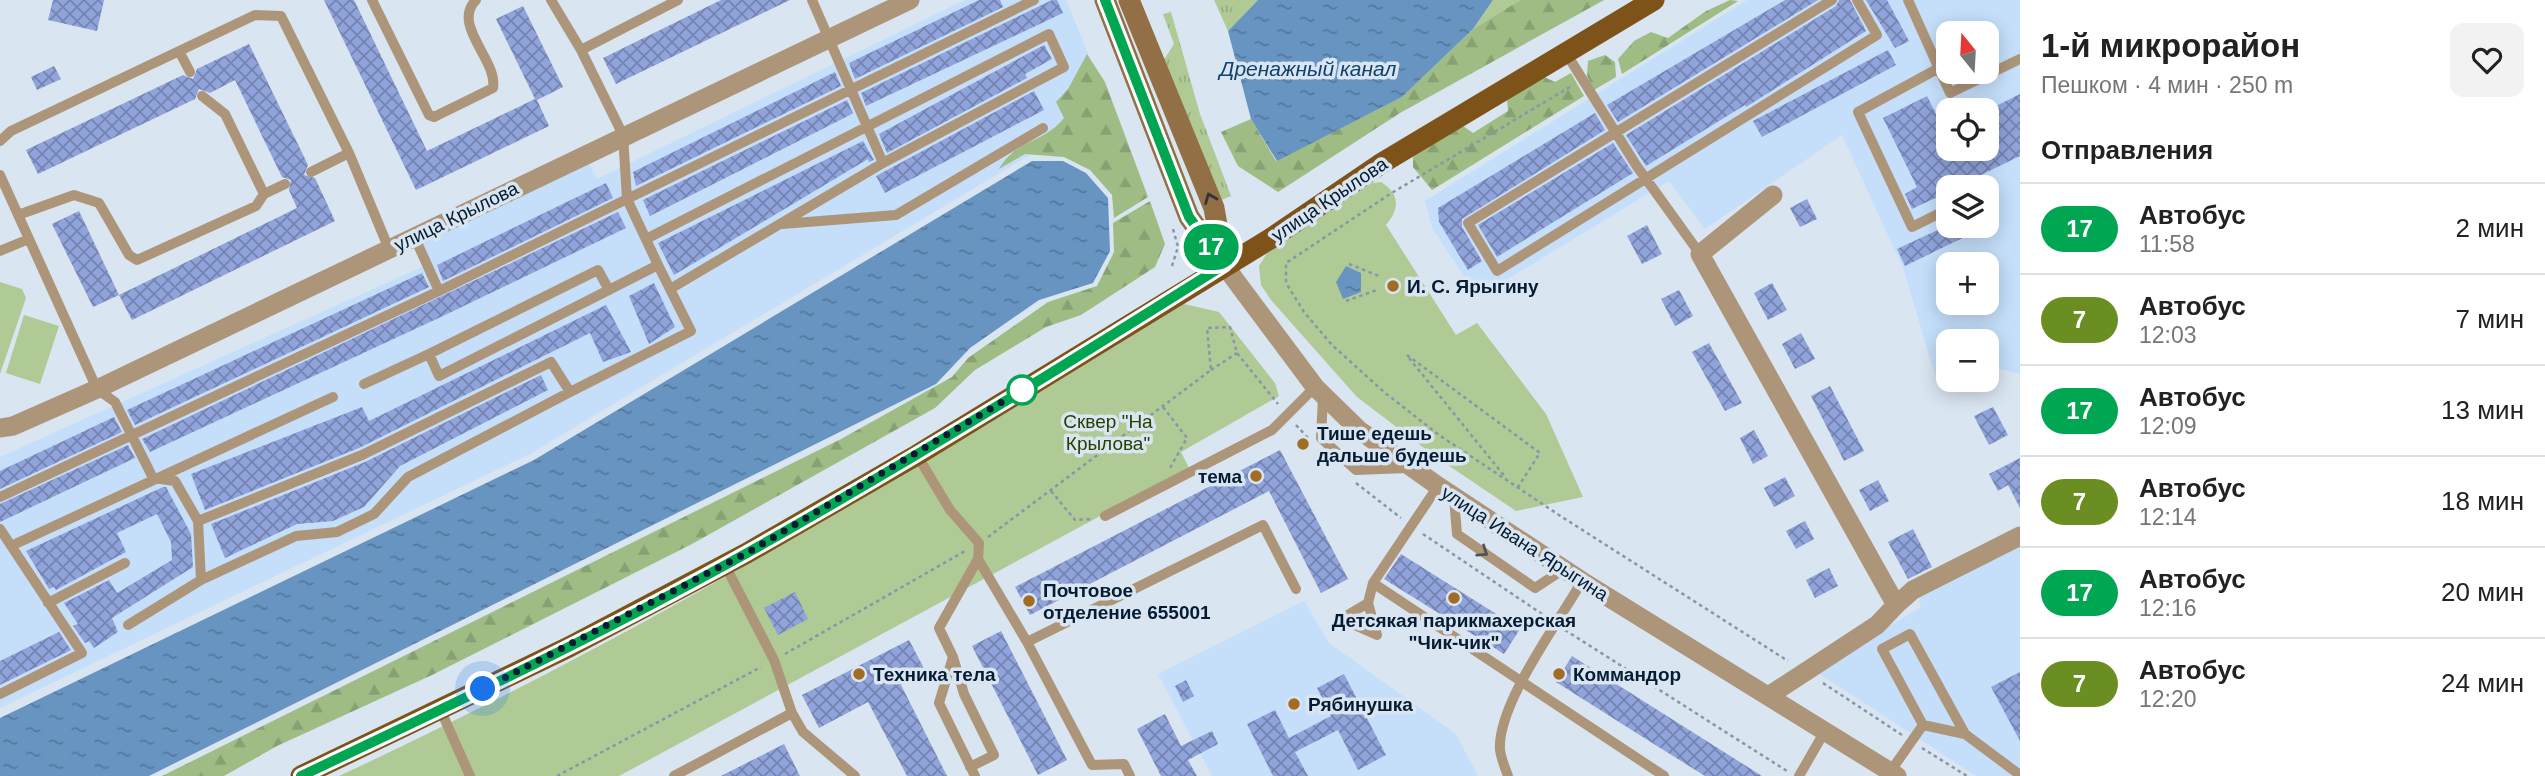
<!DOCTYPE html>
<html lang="ru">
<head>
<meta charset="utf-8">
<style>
  :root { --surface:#fff; --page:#f2f2f2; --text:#222; --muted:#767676; --line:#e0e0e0 }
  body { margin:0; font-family:Helvetica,sans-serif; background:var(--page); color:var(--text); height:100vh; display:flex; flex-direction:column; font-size:26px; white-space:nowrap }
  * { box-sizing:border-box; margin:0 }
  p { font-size:23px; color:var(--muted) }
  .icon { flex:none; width:38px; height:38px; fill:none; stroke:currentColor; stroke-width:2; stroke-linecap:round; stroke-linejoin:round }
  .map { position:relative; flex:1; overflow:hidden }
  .panel { display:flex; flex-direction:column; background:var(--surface); width:525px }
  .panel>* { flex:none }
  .badge { padding:0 14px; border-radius:23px; font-size:24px; line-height:46px }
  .needle { width:46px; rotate:342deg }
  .tools { position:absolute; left:1936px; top:21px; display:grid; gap:14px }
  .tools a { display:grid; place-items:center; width:63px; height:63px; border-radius:14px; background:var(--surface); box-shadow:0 4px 18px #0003; font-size:35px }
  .you { position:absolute; width:35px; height:35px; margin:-18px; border:5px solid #fff; border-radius:50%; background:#1a73e8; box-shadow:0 0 0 10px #1a73e833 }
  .map>.badge { position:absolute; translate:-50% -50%; box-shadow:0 0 0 4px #fff }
  h2 { padding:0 21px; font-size:26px; line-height:63px }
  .round { display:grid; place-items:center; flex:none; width:74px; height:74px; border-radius:14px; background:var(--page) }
  .overview { display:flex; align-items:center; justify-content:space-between; height:119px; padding:0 21px }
  h1 { font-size:33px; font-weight:600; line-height:52px }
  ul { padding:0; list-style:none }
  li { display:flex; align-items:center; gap:21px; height:91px; padding:0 21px; border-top:2px solid var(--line) }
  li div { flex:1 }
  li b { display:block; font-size:26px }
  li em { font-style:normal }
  li .badge { min-width:77px; font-weight:700; text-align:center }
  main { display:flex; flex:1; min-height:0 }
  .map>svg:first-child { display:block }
  .built { fill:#c5dffa; fill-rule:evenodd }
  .grass { fill:url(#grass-tufts) }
  .forest { fill:url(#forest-firs) }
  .green { fill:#afca95 }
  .water { fill:url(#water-ripples) }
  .building { fill:url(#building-cross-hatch) }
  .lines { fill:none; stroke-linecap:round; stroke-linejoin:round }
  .path { stroke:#8797a7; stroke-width:2.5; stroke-dasharray:3.5 3.5; stroke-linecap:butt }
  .lane { stroke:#ad957a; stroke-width:10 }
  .street { stroke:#ad957a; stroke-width:19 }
  .secondary { stroke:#926f45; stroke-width:21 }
  .primary { stroke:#7d531a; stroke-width:21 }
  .oneway { stroke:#2f3538 }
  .oneway2 { stroke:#515253 }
  .line-casing { stroke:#fff; stroke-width:16 }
  .line { stroke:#00a651; stroke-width:10 }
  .walk { stroke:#051c33; stroke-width:7; stroke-dasharray:0 12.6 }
  .poi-dot { fill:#a16d25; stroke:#d9e5f1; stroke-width:2.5 }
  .stop-dot { fill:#fff; stroke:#00a651; stroke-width:3.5 }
  .labels { text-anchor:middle; stroke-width:7; stroke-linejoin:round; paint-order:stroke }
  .street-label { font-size:19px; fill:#051c33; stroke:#d9e5f1 }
  .poi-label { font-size:19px; font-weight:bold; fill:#051c33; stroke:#d9e5f1; text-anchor:start }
  .park-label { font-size:19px; fill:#274000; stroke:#d9e5f1 }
  .water-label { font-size:21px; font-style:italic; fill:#11416d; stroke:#d9e5f1 }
</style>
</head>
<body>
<main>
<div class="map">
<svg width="2020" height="776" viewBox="0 0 2020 776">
  <defs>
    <pattern id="grass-tufts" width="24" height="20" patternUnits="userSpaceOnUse" patternTransform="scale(1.75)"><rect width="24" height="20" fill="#afca95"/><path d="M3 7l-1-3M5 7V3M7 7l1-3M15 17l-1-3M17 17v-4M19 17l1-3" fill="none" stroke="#95ad81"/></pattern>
    <pattern id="forest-firs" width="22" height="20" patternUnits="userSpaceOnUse" patternTransform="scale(1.75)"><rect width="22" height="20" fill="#9ebc83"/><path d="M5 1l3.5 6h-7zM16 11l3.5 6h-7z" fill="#87a172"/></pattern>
    <pattern id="water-ripples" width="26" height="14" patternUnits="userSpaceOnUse" patternTransform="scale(1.75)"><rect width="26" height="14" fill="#6894c2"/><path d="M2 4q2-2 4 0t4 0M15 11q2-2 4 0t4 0" fill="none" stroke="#54789e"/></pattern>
    <pattern id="building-cross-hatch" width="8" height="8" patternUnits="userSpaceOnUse" patternTransform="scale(1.75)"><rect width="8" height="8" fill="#90a3da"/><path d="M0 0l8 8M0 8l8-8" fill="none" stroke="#7484b1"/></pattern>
  </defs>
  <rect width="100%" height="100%" fill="#d9e5f1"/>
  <path class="built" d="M965,0H1066L1110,107L530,454L0,708V457L424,266L413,244L587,159L597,179Z
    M1747,0H2020V374L1996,368L1986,370V341H1948V379L1937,382L1903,268L1842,135L1705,229L1669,181L1478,297L1432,228L1425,201ZM1948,33H1986V72H1948ZM1948,110H1986V149H1948ZM1948,187H1986V226H1948ZM1948,264H1986V303H1948Z
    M2020,544V776H1976L1815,671L1921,607L1918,595Z
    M1304,601L1329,643L1456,734L1478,776H1212L1158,674Z"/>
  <path class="grass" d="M1214,0H1258L1228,31Z
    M1493,0H1520L1473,29Z
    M1171,12L1200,114L1231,196L1219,201L1163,61L1174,44L1163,14Z"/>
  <path class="forest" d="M1520,0H1604L1400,113L1278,192L1238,166L1221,132L1251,119L1276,161L1402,97L1473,29Z
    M1730,0L1738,1L1622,74L1618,59L1634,41L1651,32L1668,38L1706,11Z
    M1087,54L1105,82L1148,197L1114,218L1112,195L1090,170L1064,157L1025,154L999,169C1016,139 1043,144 1064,118L1056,102L1068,89Z
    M1605,55L1615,62L1616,77L1594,90L1587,76L1588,61Z
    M1571,73L1584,96L1432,190L1413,167V157L1429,144L1463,126L1473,133L1508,111L1507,100L1544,77L1555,82Z
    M1150,201L1165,244L1155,267L1081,315L1046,327L975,370L935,408L692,544L432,675L277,746L224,776H162L841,439L952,377L968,358L1048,302L1097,286L1114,252L1113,223Z"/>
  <path class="green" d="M1381,182C1400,194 1400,208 1386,225L1456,335L1477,323L1546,414L1583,497L1516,511L1436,457L1357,397L1271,300L1261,285L1259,266L1267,253L1372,183Z
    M0,282L22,289L26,298L0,374Z
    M1184,304L1219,312L1275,383L1279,396L1181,452L1189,468L619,776H339C633,640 909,472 1184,304Z
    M24,315L59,326L40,384L6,373Z"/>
  <path class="water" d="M1258,0H1493L1473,29L1402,97L1277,161L1251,119L1228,31Z
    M1032,161H1063L1086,173L1108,198L1110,251L1093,283L1039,300L970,348L936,384L149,776H0V718L534,460Z
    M1346,266L1361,273V292L1343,299L1336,282Z"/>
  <path class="building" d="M53,0H104L97,31L48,20Z
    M324,0H354L427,151L535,99L496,19L523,6L563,87L537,100L549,126L416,190Z
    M721,0H790L616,84L603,58Z
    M979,0H1000L1003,7L855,79L849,63Z
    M1052,0H1057L1063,13L866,106L861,93Z
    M1785,0H1818L1618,122L1607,105Z
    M1839,0H1850L1866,31L1746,107L1745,105L1646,166L1626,135L1836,6Z
    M1866,0H1887L1909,41L1895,48Z
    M249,44L308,165L304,175L315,178L335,221L132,320L119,295L297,208L289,190L291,180L282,177L235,80L210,93L199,89L195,99L38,174L26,150L183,75L193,79L197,69Z
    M1044,45L1052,59L1025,74L1027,78L887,153L879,134Z
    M1888,50L1896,65L1762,137L1753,121Z
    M54,66L61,79L37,90L31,77Z
    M835,72L841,86L636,186L633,172Z
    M1034,91L1044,110L885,193L876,176Z
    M2020,94V156L1956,187H1948V192L1912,209L1905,194L1917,187L1883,118L1927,96L1948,138V149H1986V111Z
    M847,100L853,113L848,116L650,216L643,200Z
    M1595,113L1605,130L1462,219V227L1482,261L1468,270L1439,222L1438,208Z
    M863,141L874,160L869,162L868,159L674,275L658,243Z
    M1613,143L1633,173L1497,257L1478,225Z
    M606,183L613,198L443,281L437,265Z
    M1807,199L1817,219L1800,227L1790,208Z
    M79,211L119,295L93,307L52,224Z
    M618,212L626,228L443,316L150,452L142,439Z
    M1647,225L1662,254L1642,264L1627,236Z
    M1946,226H1987L1905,266L1897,249Z
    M422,273L429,287L135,425L127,410Z
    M654,283L675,327L649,344L629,296Z
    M1772,283L1787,310L1768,320L1754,293Z
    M1679,290L1693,316L1675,326L1661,299Z
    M606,305L631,352L603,362L590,333L359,448L205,510L191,474L362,407L369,421Z
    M1801,333L1815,359L1795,369L1782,344Z
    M1709,343L1742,403L1725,411L1692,352Z
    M541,375L548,390L400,466L364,507L333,521L297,524L225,558L211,524L365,462Z
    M1830,386L1864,451L1844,461L1811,396Z
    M1993,407L2008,435L1989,445L1974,416Z
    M114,417L122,432L0,489V471Z
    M1754,430L1768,456L1753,464L1740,438Z
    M128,445L135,458L0,522V504Z
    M1280,450L1348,579L1321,593L1269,491L1030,615L1015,587Z
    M2020,458V508L2008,485L1998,491L1989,474Z
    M1785,477L1795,496L1774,507L1764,488Z
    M1878,480L1889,501L1870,511L1859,490Z
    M163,487H166L191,534L193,567L112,618L118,632L94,648L89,641L85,643L73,626L78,624L64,603L109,580L117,593L172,560L171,542L157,514L117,533L126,552L56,590L54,587L49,589L26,551Z
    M1805,521L1814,539L1796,549L1786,531Z
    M1913,529L1932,567L1908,579L1888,542Z
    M1401,554L1520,629L1504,654L1384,579Z
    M1829,568L1838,586L1815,598L1806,580Z
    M795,592L808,619L778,635L764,608Z
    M1001,631L1067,760L1038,775L972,646Z
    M59,632L71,650L0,685V661Z
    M909,640L926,672L901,685L947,776H907L868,702L819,728L802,695Z
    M1572,656L1762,776H1705L1638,734L1556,682Z
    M2020,672V741L1991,687Z
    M1344,674L1386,755L1358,770L1338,730L1295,752L1308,776H1273L1247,724L1275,710L1289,738L1331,716L1317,688Z
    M1186,680L1194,696L1183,702L1175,686Z
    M1165,714L1181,746L1212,731L1218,744L1188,760L1197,776H1161L1137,729Z
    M784,744L800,776H721Z"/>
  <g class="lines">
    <path class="path" d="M1570,87L1390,194L1286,263V283L1304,312L1332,345L1384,392L1439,435L1562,517L1788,661
      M1349,264L1379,276
      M1172,266L1178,247L1173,229
      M1346,301L1377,290
      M1407,355L1540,453L1518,487
      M1409,358L1506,478
      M1211,370L1237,353
      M1163,407L1187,438L1170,468
      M1296,425L1308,438
      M1356,483L1401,518
      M1051,491L1075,520L1093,519
      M1423,534L1545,616
      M988,537L1211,370L1207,328L1230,327L1237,353L1278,404
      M1565,630L1787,771
      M785,654L965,551
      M1823,683L1902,735
      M1922,748L1967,776
      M557,776L761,667"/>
    <path class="lane" d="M372,0L429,115L434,117L493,88C498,60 451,25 476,0
      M551,0L581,50L623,135L627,199L658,265L439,376L429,354L598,270L609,290
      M1832,0L1468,223L1497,271L1877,35L1857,0
      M1908,0L1950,93L2020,59
      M581,50L678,0
      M179,51L190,72
      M1566,53L1636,165L1700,254
      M1939,68L1858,112L1912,227L1948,209
      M0,141L11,131L255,15L281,16L349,153L389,249
      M311,172L349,153
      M0,175L97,389L115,402L153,478L175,481L198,521L362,455L551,362L570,392L691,331L670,289
      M264,194L285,184
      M18,215L74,195L99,203L129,255L137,260L256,206L264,194L225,114L202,96
      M782,224L896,215L1043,128
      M414,236L439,291
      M646,239L1049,34L1064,67L883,163
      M0,251L29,239
      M658,265L670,289L883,163L812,0
      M364,384L429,354
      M1323,397L1321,438L1356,470L1407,468
      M917,455L950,510L979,543L978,559L1027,642L1263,525L1296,589
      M0,497L439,291L1034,0
      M1454,498L1457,534L1535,588L1564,569
      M1105,516L1272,430L1315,387
      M198,521L201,580L296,536L337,532L374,514L408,477L570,392
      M0,529L82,653L0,694
      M11,546L333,397
      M725,565L774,660L792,713L803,732L855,776
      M1373,583L1664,776
      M48,603L125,563
      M1368,603L1377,635L1341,619L1368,603L1373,583L1438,486
      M128,625L201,580
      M1027,642L1092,765L1124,764L1130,776
      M953,657L964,694L994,755L970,767
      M441,711L470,776
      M1965,734L1910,634L1882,649L1923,725L1965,734L2020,775
      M1890,772L1923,725
      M674,776L792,713
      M975,776L939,703L953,657L939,628L978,559
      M1508,776C1505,768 1501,758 1500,750C1497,704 1559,622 1582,581
      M1799,776L1825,731"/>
    <path class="street" d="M1224,265L1315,387L1359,430L1438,486L1582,581L1897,776
      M0,428L13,426L97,389L910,0
      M1896,605L1913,590L2020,536
      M1770,695L1877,625L1896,605L1700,254L1773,195"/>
    <path class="secondary" d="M1105,0L1189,217L1224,265
      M1129,0L1214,208L1223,259"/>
    <path class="primary" d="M301,776L569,647L747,553L917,455L1270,239L1382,163L1654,0"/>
  </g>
  <defs><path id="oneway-chevron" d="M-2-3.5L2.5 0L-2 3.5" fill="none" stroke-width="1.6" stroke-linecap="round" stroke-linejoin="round" transform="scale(1.75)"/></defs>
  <use class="oneway" href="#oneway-chevron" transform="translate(1210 198) rotate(-112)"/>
  <use class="oneway2" href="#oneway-chevron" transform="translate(1483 552) rotate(34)"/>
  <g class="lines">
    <defs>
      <path id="line" d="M301,776C451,705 602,634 747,553C909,462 1067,364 1224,265L1189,217L1105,0"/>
    </defs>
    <use href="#line" class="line-casing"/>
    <use href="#line" class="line"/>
    <path class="walk" d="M483,689L747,553L1029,386L1022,390"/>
  </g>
  <g class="poi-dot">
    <circle cx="1393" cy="286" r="7"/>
    <circle cx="1303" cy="444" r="7"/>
    <circle cx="1256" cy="476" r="7"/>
    <circle cx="1454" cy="598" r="7"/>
    <circle cx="1029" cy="601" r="7"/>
    <circle cx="859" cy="674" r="7"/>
    <circle cx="1559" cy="674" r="7"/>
    <circle cx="1294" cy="704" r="7"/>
  </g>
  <circle class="stop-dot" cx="1022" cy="390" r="14"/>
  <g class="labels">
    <g class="street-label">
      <text transform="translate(1329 199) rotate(-34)" y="7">улица Крылова</text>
      <text transform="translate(456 216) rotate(-26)" y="7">улица Крылова</text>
      <text transform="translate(1525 543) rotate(33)" y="7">улица Ивана Ярыгина</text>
    </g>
    <g class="poi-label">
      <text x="1407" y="293">И. С. Ярыгину</text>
      <text x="1317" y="440">Тише едешь<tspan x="1317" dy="22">дальше будешь</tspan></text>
      <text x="1242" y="483" text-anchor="end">тема</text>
      <text x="1043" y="597">Почтовое<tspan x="1043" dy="22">отделение 655001</tspan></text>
      <text x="1454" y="627" text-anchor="middle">Детсякая парикмахерская<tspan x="1454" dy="22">"Чик-чик"</tspan></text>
      <text x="873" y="681">Техника тела</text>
      <text x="1573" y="681">Коммандор</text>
      <text x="1308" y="711">Рябинушка</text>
    </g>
    <g class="park-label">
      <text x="1108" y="428">Сквер "На<tspan x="1108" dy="22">Крылова"</tspan></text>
    </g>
    <g class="water-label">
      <text x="1308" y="76">Дренажный канал</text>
    </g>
  </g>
</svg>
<div class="tools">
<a><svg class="needle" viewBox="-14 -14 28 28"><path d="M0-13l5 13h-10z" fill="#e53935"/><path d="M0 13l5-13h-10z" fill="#767676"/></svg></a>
<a><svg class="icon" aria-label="locate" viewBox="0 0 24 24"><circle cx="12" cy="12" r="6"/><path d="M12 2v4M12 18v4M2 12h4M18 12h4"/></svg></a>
<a><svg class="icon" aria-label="layers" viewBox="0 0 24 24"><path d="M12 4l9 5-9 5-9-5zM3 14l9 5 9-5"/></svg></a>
<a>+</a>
<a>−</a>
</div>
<div class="you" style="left:483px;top:689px"></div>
<b class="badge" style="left:1211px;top:247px;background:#00a651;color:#fff">17</b>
</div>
<section class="panel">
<div class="overview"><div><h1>1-й микрорайон</h1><p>Пешком · 4 мин · 250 m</p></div><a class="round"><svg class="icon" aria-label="heart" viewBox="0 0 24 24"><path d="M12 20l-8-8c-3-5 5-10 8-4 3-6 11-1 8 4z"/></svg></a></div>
<h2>Отправления</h2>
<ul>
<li><span class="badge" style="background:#00a651;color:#fff">17</span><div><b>Автобус</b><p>11:58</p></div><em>2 мин</em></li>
<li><span class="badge" style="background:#6b8e23;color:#fff">7</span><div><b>Автобус</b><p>12:03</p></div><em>7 мин</em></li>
<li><span class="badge" style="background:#00a651;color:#fff">17</span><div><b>Автобус</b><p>12:09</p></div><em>13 мин</em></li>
<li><span class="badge" style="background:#6b8e23;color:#fff">7</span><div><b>Автобус</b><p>12:14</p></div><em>18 мин</em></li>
<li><span class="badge" style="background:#00a651;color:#fff">17</span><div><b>Автобус</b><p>12:16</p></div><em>20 мин</em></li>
<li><span class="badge" style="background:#6b8e23;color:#fff">7</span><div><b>Автобус</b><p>12:20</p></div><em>24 мин</em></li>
</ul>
</section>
</main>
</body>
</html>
